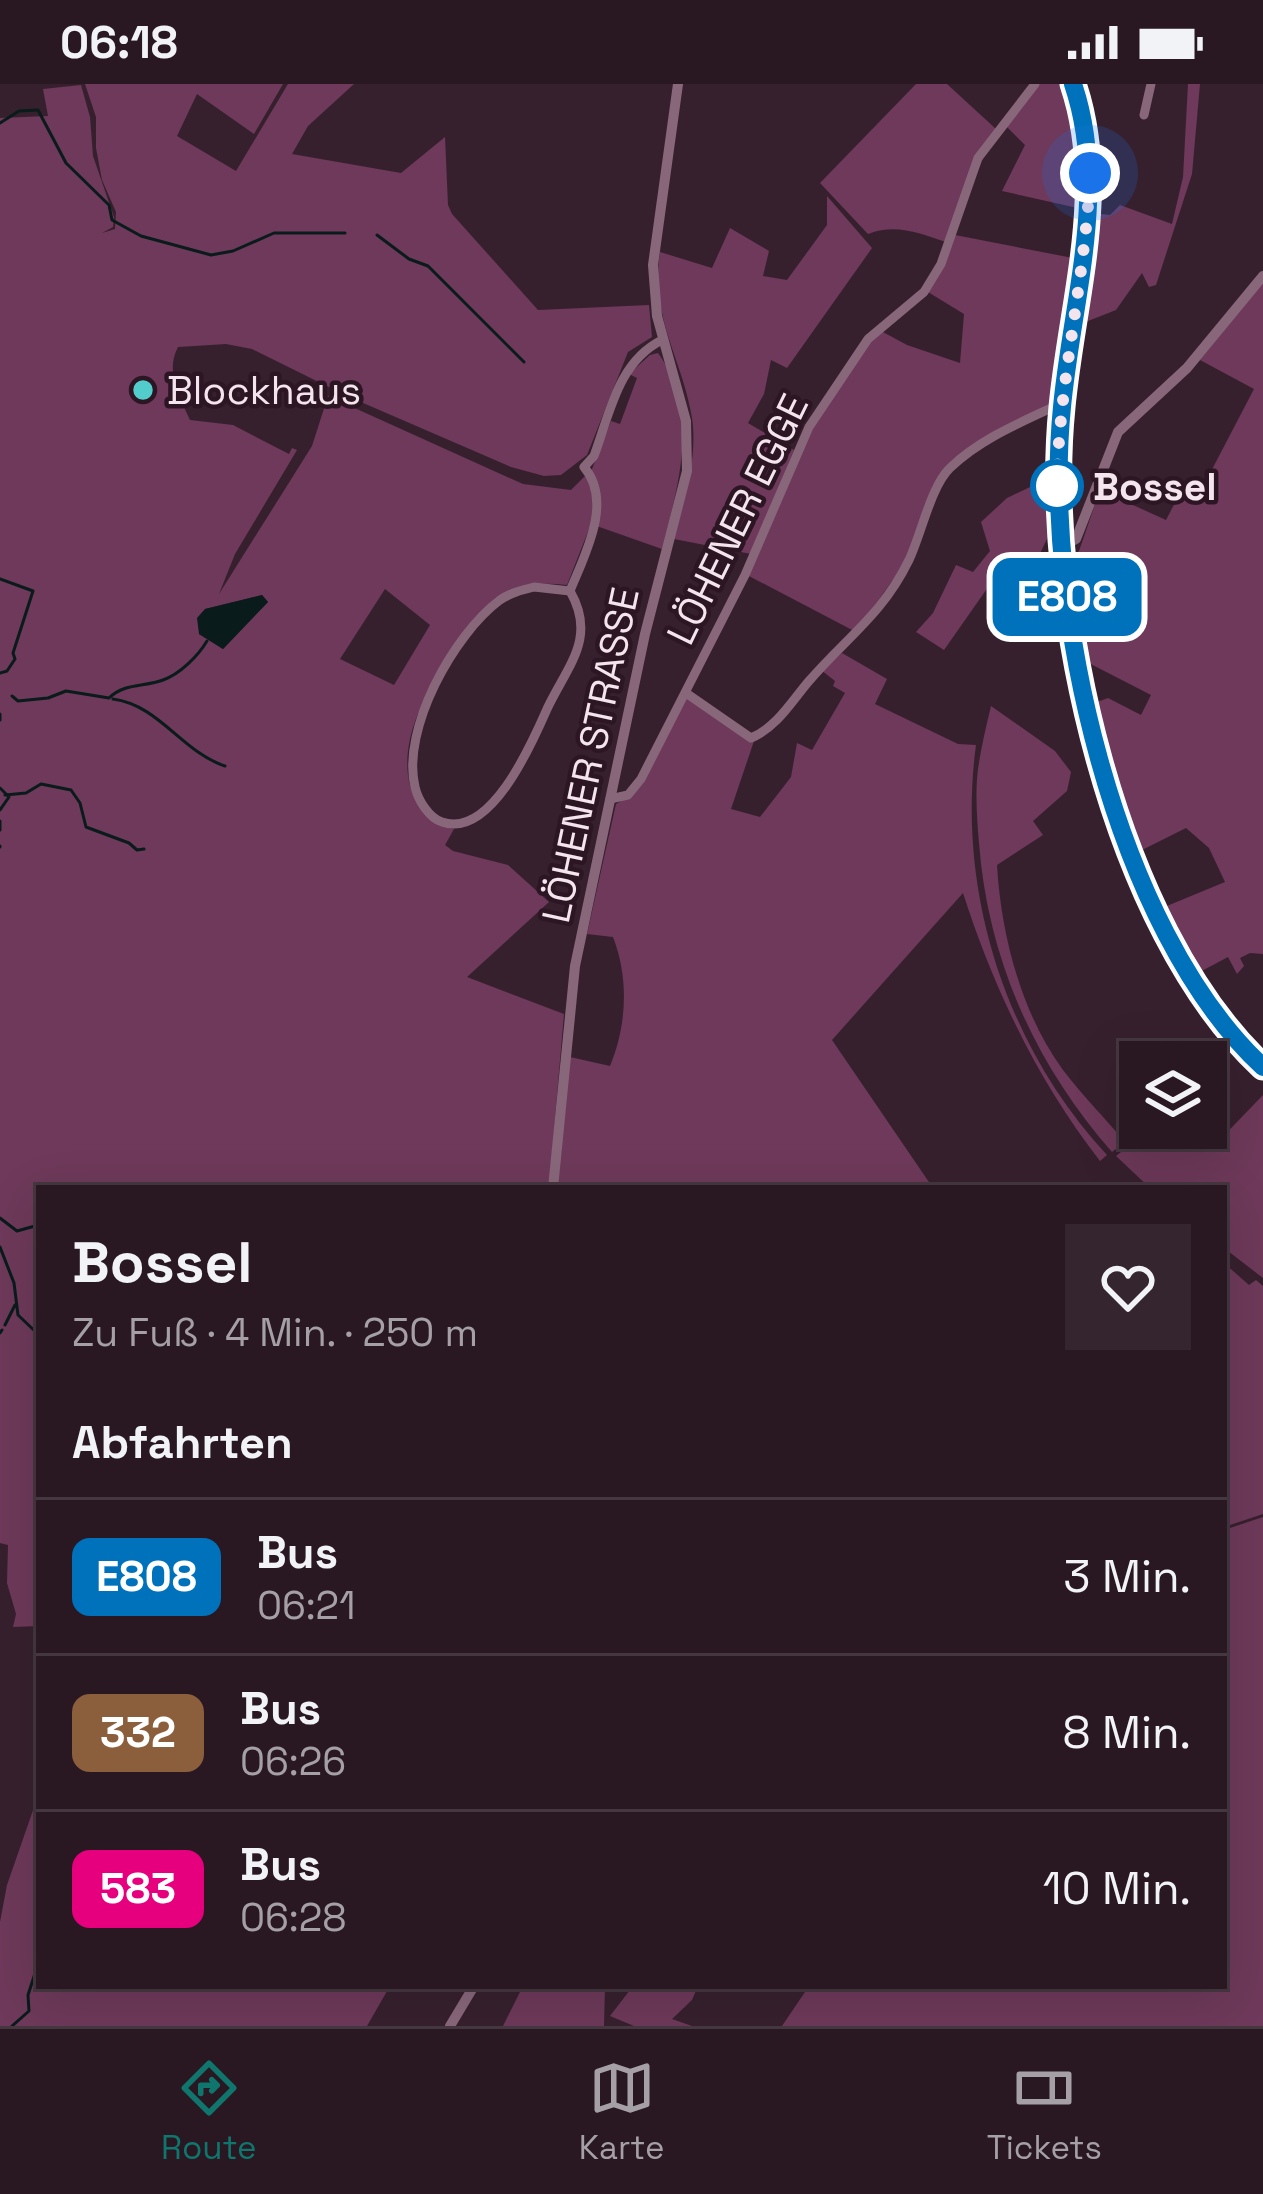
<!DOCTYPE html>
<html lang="de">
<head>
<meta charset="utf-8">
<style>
  :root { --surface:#291822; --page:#35252f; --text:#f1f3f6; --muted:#a5a0a5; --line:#453740; --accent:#0f766e }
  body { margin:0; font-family:"Space Grotesk",sans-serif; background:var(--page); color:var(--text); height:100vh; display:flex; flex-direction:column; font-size:45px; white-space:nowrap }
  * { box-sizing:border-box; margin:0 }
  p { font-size:39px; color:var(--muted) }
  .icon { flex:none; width:66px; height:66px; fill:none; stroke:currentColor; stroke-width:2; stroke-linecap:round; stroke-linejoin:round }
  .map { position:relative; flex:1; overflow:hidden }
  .details { position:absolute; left:36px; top:1101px; width:1191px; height:804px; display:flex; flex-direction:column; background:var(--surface); border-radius:0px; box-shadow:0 12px 48px #0002,0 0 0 3px var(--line) }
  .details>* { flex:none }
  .badge { padding:0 24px; border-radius:18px; font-size:42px; line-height:78px }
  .tools { position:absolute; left:1119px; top:957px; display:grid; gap:24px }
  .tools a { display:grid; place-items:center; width:108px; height:108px; border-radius:0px; background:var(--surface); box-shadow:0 12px 48px #0002,0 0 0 3px var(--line); font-size:60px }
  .you { position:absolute; width:60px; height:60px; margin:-30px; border:9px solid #fff; border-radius:50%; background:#1a73e8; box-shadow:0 0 0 18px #1a73e833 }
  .map>.badge { position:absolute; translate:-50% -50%; box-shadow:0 0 0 6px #fff }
  h2 { padding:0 36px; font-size:45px; line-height:108px }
  .round { display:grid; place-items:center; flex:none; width:126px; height:126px; border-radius:0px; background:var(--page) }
  .headline { display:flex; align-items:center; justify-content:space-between; height:204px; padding:0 36px }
  h1 { font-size:57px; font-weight:700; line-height:90px }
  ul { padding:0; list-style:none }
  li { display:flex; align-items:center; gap:36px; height:156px; padding:0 36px; border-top:3px solid var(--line) }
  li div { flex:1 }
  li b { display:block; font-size:45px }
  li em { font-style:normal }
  li .badge { min-width:132px; font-weight:700; text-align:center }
  .status { display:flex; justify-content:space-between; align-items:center; height:84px; padding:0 60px; background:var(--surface); direction:ltr }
  .status svg { height:33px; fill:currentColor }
  .dock { display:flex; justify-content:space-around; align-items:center; height:168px; border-top:3px solid var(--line); background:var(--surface); font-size:33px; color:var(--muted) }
  .dock a { display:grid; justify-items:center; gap:6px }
  .dock .selected { color:var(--accent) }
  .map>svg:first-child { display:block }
  .green { fill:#6e395a; fill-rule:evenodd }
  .water { fill:#0a1b1b }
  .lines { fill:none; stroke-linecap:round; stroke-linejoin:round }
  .stream { stroke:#0a1b1b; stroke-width:3 }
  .minor { stroke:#89677b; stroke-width:9 }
  .tertiary { stroke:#89677b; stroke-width:10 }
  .secondary { stroke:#bf89a9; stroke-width:12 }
  .line-casing { stroke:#fff; stroke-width:27 }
  .line { stroke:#0072bc; stroke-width:18 }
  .walk { stroke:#f4e4ed; stroke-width:12; stroke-dasharray:0 21.6 }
  .poi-dot { fill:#53cdcb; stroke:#2d1624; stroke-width:4.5 }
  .stop-dot { fill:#fff; stroke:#0072bc; stroke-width:6 }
  .labels { text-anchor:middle; stroke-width:9; stroke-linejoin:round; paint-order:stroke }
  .poi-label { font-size:39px; fill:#f4e4ed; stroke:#2d1624; text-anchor:start }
  .stop-label { font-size:39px; font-weight:bold; fill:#f4e4ed; stroke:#2d1624; text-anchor:start }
  .street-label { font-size:39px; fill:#f4e4ed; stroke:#2d1624 }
</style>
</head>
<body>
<div class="status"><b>06:18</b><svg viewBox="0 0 49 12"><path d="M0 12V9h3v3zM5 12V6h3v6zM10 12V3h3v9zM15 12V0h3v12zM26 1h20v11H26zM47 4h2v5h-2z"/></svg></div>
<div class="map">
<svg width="1263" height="1942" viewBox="0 0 1263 1942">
  <rect width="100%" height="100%" fill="#37202e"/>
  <path class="green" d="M85,0H283L254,50L197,10L177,52L236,87L288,0H354L308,42L292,70L401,89L445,53L448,121L452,130L538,226L649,221L652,253L628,268L587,371L561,391L544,392L511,383L347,312L252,265L226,260L178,263C165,287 179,312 190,336L233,341L289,370L292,364L297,366L235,470L219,510L312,362L328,312L523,400L571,406L592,385L611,337L620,340L637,294L629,290L650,271L658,269C701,327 678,403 662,465L591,440L567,501C545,499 524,498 504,510C480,525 467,551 452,575C441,593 427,611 418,630C399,675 402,730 454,745L445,761L453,767L508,781L549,818L467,893L564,930L549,1104H39V1542L13,1543L16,1530L7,1499L8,1461L0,1459V34L48,32L43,5L81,1L90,33L93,72L114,133L113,143L102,149L115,145L116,128L102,96L96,64V33ZM385,505L430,541L394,601L340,575ZM262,511L268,518L223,565L199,550L205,525Z
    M916,0H947L996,45L946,158C919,149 896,139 868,150L820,99Z
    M1039,0H1067L1080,50L1082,125L1002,107L1025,61L1005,41Z
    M1188,0H1200L1192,90L1156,201L1149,203L1142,189L1116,226L1078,241L1093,129L1110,131L1120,121L1172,140L1183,93Z
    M827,112L872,164L787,284L771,276L764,310L748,339L794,366L751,470L674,455C684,416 698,374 692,334C682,273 650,235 660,168L712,184L730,144L769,167L763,192L787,196L827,141Z
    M955,151L1078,175L1056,319L948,383L906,477L856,548L747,491L799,366L868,257L881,247L907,261L960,279L964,230L928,208Z
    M1263,199V870L1250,869L1240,874L1244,882L1237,890L1228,873L1196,890L1162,824L1225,798L1209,764L1186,744L1136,769L1089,621L1108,614L1141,631L1151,611L1079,574L1068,475L1079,467L1100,406L1166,436L1178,413L1195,418L1254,305L1200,276Z
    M1051,393L1054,440L1028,495L998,489L944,566L916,548L933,529L956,481L973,488L990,467L981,438L1007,414Z
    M842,569L887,595L875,620L958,660L976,661C956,808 1007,964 1107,1071L1100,1077C1037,996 994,905 963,809L832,956L933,1104H556L570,973L610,982C627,941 629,894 613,853L587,850L616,720L633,710L687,613L754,657L731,725L760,733L791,693L797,659L812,666L845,609L833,602L835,597L821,586Z
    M991,622L1055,667L1071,688L1067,707L1033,737L1043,751L997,781C1001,850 1021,929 1063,986C1082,1011 1105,1034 1125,1058L1112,1068C1035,980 988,876 979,759C977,735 975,709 978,685C981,664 986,643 991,622Z
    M1263,1011V1194L1224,1164V1104H1150L1116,1072L1152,1044H1187L1211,1065Z
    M1224,1179L1249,1201L1256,1196L1263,1202V1430L1224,1443Z
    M1263,1433V1942H782L809,1902H1224V1446Z
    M39,1709V1902H390L367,1942H0V1838L7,1801Z
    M523,1902H605L604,1942H503Z
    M633,1902H698L692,1916L672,1935L692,1942H634L610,1932Z"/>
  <path class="water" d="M262,511L268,518L223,565L199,550L197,534L205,525Z"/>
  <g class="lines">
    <path class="stream" d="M0,39L19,27L38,26L66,79L109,121L112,136L141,152L211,171L233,167L274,149H345
      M377,151L409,175L428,182L524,278
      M0,495L33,507L13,569L15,575L7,587L0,589
      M12,612L18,617L48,614L66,607L109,614C124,599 144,603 163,596C180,590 198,572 207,557
      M113,615C159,621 182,668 225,682
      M0,630V636
      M0,704L9,713L0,726
      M5,711L26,709L41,700L71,706L80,719L86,743L129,759L137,766L144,765
      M0,737V746
      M0,762V763
      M0,1134L17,1147L35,1142L39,1145
      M0,1163L14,1199L18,1231L39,1251
      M5,1241L15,1221
      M0,1249L2,1246
      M12,1942L29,1927L28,1911L39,1877"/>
    <path class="minor" d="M1144,31L1151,0
      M534,503L570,507C597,554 568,581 547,625C532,659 491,755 442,738C429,734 418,716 415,703C401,645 454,550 500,516C510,509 522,506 534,503Z
      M570,507C584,472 614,418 584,383L594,372C610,329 618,278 662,256
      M686,609L751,654C777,643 791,618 809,597C847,553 882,531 909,476C921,451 931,402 950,384C981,354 1024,337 1062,319
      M610,715L628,711L641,695L745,491L809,343L868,255L924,208L941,180L978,74L1035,0"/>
    <path class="tertiary" d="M1060,464L1076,455L1118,348L1187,284L1263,192
      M553,1104L575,882L645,550L687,387L686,337L657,232L653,181L678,0
      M450,1942L474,1902"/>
    <path class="secondary" d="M1073,0C1110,105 1073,217 1062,323C1042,520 1115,845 1263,983"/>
  </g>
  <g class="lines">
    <defs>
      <path id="line" d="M1073,0C1109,106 1072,216 1062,323C1042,520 1114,845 1263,983"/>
    </defs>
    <use href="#line" class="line-casing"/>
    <use href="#line" class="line"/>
    <path class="walk" d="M1057,402C1058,301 1086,193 1090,89"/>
  </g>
  <circle class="poi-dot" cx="143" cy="306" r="12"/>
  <circle class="stop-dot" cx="1057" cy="402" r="24"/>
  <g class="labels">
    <g class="poi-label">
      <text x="167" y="320">Blockhaus</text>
    </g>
    <g class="stop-label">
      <text x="1093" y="416">Bossel</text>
    </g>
    <g class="street-label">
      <text transform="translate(737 435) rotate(-64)" y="14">LÖHENER EGGE</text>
      <text transform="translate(590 671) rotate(-78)" y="14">LÖHENER STRASSE</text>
    </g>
  </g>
</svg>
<div class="tools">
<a><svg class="icon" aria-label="layers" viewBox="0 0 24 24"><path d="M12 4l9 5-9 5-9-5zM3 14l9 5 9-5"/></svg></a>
</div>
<div class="you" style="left:1090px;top:89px"></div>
<b class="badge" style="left:1067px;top:513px;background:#0072bc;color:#fff">E808</b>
<section class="details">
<div class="headline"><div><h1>Bossel</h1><p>Zu Fuß · 4 Min. · 250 m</p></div><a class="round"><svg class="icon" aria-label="heart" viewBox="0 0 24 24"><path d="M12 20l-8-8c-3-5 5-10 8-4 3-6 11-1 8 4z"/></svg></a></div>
<h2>Abfahrten</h2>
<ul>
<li><span class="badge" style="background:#0072bc;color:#fff">E808</span><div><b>Bus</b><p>06:21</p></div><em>3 Min.</em></li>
<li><span class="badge" style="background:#8b5e3c;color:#fff">332</span><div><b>Bus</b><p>06:26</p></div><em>8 Min.</em></li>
<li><span class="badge" style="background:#e6007e;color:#fff">583</span><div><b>Bus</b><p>06:28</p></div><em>10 Min.</em></li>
</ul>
</section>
</div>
<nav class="dock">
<a class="selected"><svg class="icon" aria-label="directions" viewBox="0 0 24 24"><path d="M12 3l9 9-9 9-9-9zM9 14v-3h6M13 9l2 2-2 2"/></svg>Route</a>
<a><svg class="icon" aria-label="map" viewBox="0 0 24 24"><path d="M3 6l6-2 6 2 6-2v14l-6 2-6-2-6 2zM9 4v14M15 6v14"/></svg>Karte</a>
<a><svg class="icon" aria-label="tickets" viewBox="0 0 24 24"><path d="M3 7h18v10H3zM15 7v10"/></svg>Tickets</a>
</nav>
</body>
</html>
